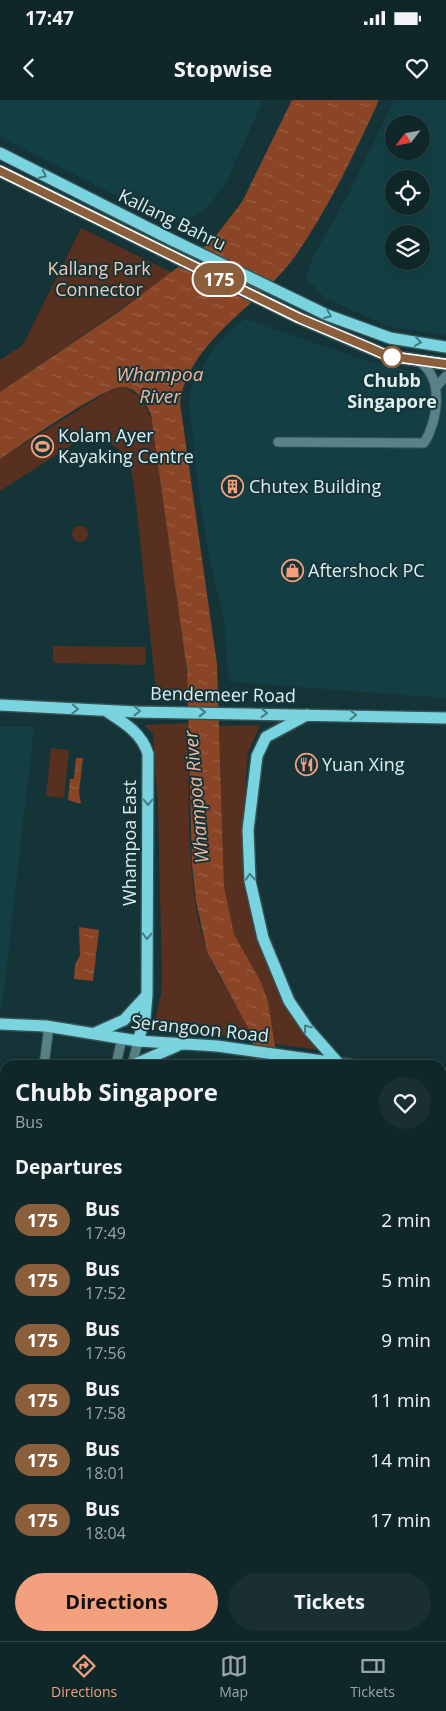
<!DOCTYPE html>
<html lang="en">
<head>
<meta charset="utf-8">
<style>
  :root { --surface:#10272a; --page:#192f32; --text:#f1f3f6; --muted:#9ca5a8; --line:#304447; --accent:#f2a07e }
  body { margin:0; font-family:"Open Sans",sans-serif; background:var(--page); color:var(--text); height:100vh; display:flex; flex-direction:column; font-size:19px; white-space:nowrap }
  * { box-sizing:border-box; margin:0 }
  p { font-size:16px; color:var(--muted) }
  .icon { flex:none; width:28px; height:28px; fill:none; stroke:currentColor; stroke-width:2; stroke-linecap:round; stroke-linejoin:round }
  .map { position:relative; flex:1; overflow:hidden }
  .sheet { position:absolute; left:0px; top:960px; width:446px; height:581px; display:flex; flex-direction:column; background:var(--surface); border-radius:15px 15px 0 0; box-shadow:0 5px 20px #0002,0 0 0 1px var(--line) }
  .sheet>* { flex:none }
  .badge { padding:0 10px; border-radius:16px; font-size:18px; line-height:32px }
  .needle { width:32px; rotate:238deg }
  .buttons { position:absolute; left:385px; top:15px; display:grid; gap:10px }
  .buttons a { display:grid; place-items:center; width:45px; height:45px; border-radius:50%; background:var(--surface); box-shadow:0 5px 20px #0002,0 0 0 1px var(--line); font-size:25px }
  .map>.badge { position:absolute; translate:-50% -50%; box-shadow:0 0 0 2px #fff }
  h2 { padding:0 15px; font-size:19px; line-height:45px }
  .round { display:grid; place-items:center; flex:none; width:52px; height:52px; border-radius:26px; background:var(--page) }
  .head { display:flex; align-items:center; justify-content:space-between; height:85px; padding:0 15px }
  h1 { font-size:24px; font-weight:700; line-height:38px }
  .action { display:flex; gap:10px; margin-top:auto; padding:10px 15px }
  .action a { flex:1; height:58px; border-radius:30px; background:var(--accent); color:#111; font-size:20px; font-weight:700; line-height:58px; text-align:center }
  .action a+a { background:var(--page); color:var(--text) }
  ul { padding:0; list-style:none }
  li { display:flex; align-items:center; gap:15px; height:60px; padding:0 15px }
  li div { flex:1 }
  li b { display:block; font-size:19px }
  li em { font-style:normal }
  li .badge { min-width:55px; font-weight:700; text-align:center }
  .status { display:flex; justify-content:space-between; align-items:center; height:35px; padding:0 25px; background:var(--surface); direction:ltr }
  .status svg { height:14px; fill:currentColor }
  header { display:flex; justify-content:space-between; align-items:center; height:65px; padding:0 15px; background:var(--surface); font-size:22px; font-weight:700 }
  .menu { display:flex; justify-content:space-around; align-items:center; height:70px; border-top:1px solid var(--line); background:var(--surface); font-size:14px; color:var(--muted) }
  .menu a { display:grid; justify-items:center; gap:2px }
  .menu .on { color:var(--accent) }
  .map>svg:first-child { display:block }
  .built { fill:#133f44; fill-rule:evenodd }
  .green { fill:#57301f }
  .water { fill:url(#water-ripples) }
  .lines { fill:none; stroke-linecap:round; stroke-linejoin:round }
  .minor-casing { stroke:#355255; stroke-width:11 }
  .major-casing { stroke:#355255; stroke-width:14 }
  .minor { stroke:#588287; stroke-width:9 }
  .major { stroke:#7ad4e0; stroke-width:11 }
  .oneway { stroke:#427c84 }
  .line-casing { stroke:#fff; stroke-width:11 }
  .line { stroke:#8b5e3c; stroke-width:8 }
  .stop-dot { fill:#fff; stroke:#8b5e3c; stroke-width:2.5 }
  .labels { text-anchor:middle; stroke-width:4; stroke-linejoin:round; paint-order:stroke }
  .street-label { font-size:18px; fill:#ddeef0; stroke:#153438 }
  .park-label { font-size:18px; fill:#f3c9b8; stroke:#153438 }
  .stop-label { font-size:18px; font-weight:bold; fill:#ddeef0; stroke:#153438 }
  .poi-label { font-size:18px; fill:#ddeef0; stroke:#153438; text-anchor:start }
  .water-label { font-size:19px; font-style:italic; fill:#f4b69d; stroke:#153438 }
</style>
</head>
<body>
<div class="status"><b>17:47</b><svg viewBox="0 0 49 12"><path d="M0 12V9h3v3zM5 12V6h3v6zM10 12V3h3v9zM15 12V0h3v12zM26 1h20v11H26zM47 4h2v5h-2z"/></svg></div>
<header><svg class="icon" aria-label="back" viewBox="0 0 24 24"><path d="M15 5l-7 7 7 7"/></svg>Stopwise<svg class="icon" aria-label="heart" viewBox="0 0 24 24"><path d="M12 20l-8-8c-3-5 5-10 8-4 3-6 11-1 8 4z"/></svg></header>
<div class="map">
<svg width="446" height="1541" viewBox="0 0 446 1541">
  <defs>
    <pattern id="water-ripples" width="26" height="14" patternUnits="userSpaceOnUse" patternTransform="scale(1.25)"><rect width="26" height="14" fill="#8a4526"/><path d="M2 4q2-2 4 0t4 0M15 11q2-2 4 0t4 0" fill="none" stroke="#9a6046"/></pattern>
  </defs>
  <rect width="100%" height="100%" fill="#153438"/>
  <path class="built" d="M0,0H263L227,81L211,103L187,122L167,121L0,37Z
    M394,0H446V235L390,227L325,198L306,178L314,155L348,95ZM394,24H421V51H394ZM394,79H421V106H394ZM394,134H421V161H394Z
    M245,219L367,261L420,273L446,276V598L229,582L224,520L210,460L198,387L189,299L192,286L211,252L228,232Z
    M0,627H34L2,908L0,907Z
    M0,1393L5,1394V1536H173L172,1541H0Z"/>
  <path class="green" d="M81,128L173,173L0,292V260L23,245Z
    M124,287L141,297L152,321L185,555L189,600L157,599L135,394C131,369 132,355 107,342C100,338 92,336 84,337L0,391V359L107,292Z
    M72 434a8 8 0 1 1 16 0a8 8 0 1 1-16 0Z
    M53,546L145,547L146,565L53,563Z
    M188,623C190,694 184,784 207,851C218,882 243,908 253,939L153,929L161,894L162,878L158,707L153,634L144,625Z
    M260,625L248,653L246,674L245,728L252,807L305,933L318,950L275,944L268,901L261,882L234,834L224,786L219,626Z
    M51,648L69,650L64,698L46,696Z"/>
  <path class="water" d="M292,0H379C355,53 329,107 296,155C263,203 188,240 180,303L217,565L224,786L234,834L261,882L268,901L278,965H257L251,933L207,852L196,801L192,765L187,570L151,315C146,303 138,288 123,287C102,287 22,345 0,359V292L124,208L211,142L242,102Z
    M76,658H83L79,692L81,704L68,700L70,679H74Z
    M79,827L99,830L93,881L74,879L75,865L80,855Z"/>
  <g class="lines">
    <defs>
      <path id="minor" d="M437,286L446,276
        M278,342L424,343C438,321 445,277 418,261
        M44,965L48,934L46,926
        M116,965L122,938
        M132,965L138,941
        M0,1376H5"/>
      <path id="major" d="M0,53L170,139L327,215L390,238L446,247
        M0,71L299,218L388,256L446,264
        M0,605L137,612L446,618
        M106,611C123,622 142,633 148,654L147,895L145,918L138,941
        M307,615L266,637L257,656L248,730L250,781L263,838L289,901L308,929L339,964
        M0,924L46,926L138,941L217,946L351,965
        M95,933L124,920L147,895
        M133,965L177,946
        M441,974L446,975"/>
    </defs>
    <use href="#minor" class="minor-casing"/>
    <use href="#major" class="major-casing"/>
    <use href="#minor" class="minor"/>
    <use href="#major" class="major"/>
  </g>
  <defs><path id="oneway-chevron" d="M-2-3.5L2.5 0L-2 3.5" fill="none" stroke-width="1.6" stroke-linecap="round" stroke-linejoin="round" transform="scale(1.25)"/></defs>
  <g class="oneway">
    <use href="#oneway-chevron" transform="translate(43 75) rotate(27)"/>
    <use href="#oneway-chevron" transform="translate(328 215) rotate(23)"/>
    <use href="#oneway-chevron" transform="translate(418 242) rotate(8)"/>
    <use href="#oneway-chevron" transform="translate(75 609) rotate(2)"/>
    <use href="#oneway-chevron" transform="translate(137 611) rotate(1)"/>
    <use href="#oneway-chevron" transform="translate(202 612)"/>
    <use href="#oneway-chevron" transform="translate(264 613) rotate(2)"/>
    <use href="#oneway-chevron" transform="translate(353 615) rotate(1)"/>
    <use href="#oneway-chevron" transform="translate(148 702) rotate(90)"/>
    <use href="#oneway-chevron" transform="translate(250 777) rotate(-94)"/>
    <use href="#oneway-chevron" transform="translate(147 836) rotate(91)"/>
    <use href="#oneway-chevron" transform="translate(307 928) rotate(-127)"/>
  </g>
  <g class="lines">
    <defs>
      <path id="line" d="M0,71L299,218L370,248L388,256L446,264"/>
    </defs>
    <use href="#line" class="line-casing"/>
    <use href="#line" class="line"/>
  </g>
  <defs>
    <symbol id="stadium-ring" viewBox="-11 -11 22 22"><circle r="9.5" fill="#153438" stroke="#f2a07e" stroke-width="1.5"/><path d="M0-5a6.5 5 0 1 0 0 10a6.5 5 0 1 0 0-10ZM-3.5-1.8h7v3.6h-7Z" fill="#f2a07e"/></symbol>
    <symbol id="building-ring" viewBox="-11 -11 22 22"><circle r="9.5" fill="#153438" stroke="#f2a07e" stroke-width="1.5"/><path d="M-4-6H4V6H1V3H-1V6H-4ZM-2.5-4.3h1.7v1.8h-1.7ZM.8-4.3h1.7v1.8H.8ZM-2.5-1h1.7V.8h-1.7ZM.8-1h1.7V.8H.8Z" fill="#f2a07e"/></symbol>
    <symbol id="shop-ring" viewBox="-11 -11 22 22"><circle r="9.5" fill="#153438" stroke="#f2a07e" stroke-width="1.5"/><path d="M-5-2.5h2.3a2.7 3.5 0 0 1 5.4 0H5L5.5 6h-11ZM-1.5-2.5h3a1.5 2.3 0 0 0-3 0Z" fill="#f2a07e"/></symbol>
    <symbol id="restaurant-ring" viewBox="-11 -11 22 22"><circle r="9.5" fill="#153438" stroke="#f2a07e" stroke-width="1.5"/><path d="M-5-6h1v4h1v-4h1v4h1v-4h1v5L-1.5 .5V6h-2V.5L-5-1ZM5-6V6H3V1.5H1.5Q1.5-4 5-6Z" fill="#f2a07e"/></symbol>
  </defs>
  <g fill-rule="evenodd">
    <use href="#stadium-ring" x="30" y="334" width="25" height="25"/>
    <use href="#building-ring" x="220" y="374" width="25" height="25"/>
    <use href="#shop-ring" x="280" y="458" width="25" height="25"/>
    <use href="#restaurant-ring" x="294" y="652" width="25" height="25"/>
  </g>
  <circle class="stop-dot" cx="392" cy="257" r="10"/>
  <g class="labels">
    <g class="street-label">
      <text transform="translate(172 120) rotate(26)" y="6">Kallang Bahru</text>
      <text transform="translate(223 595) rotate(1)" y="6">Bendemeer Road</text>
      <text transform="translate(130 743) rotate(-90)" y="6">Whampoa East</text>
      <text transform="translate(200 929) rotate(6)" y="6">Serangoon Road</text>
    </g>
    <g class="park-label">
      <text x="99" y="175">Kallang Park<tspan x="99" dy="21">Connector</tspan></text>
    </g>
    <g class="stop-label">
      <text x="392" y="287">Chubb<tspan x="392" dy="21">Singapore</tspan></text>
    </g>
    <g class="poi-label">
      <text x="58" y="342">Kolam Ayer<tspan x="58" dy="21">Kayaking Centre</tspan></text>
      <text x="249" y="393">Chutex Building</text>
      <text x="308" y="477">Aftershock PC</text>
      <text x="322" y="671">Yuan Xing</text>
    </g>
    <g class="water-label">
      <text x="160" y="281">Whampoa<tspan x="160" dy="22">River</tspan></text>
      <text transform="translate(196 697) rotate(-95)" y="7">Whampoa River</text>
    </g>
  </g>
</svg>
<div class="buttons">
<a><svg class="needle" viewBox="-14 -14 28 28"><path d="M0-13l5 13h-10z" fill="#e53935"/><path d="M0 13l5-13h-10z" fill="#9ca5a8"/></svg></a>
<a><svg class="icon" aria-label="locate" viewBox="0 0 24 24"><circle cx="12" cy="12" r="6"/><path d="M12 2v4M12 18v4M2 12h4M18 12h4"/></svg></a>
<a><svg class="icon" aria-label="layers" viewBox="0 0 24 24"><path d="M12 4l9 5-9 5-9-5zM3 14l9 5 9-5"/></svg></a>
</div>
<b class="badge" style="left:219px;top:179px;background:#8b5e3c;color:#fff">175</b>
<section class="sheet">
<div class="head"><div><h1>Chubb Singapore</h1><p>Bus</p></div><a class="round"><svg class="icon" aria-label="heart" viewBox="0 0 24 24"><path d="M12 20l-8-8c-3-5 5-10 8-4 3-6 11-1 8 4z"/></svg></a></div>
<h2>Departures</h2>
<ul>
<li><span class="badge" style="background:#8b5e3c;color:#fff">175</span><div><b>Bus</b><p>17:49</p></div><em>2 min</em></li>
<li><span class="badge" style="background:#8b5e3c;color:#fff">175</span><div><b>Bus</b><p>17:52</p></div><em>5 min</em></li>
<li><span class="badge" style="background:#8b5e3c;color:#fff">175</span><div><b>Bus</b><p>17:56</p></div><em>9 min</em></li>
<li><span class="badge" style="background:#8b5e3c;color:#fff">175</span><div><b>Bus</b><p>17:58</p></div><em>11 min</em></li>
<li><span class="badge" style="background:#8b5e3c;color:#fff">175</span><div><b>Bus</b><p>18:01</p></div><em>14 min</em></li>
<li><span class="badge" style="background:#8b5e3c;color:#fff">175</span><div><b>Bus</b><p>18:04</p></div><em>17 min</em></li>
</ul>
<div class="action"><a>Directions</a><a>Tickets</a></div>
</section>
</div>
<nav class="menu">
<a class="on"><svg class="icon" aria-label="directions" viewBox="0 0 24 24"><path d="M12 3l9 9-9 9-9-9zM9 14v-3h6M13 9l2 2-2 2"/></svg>Directions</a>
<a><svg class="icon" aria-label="map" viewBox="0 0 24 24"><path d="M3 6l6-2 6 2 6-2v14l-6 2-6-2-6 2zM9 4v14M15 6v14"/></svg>Map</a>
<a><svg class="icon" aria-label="tickets" viewBox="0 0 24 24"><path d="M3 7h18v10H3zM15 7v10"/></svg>Tickets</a>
</nav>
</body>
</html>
